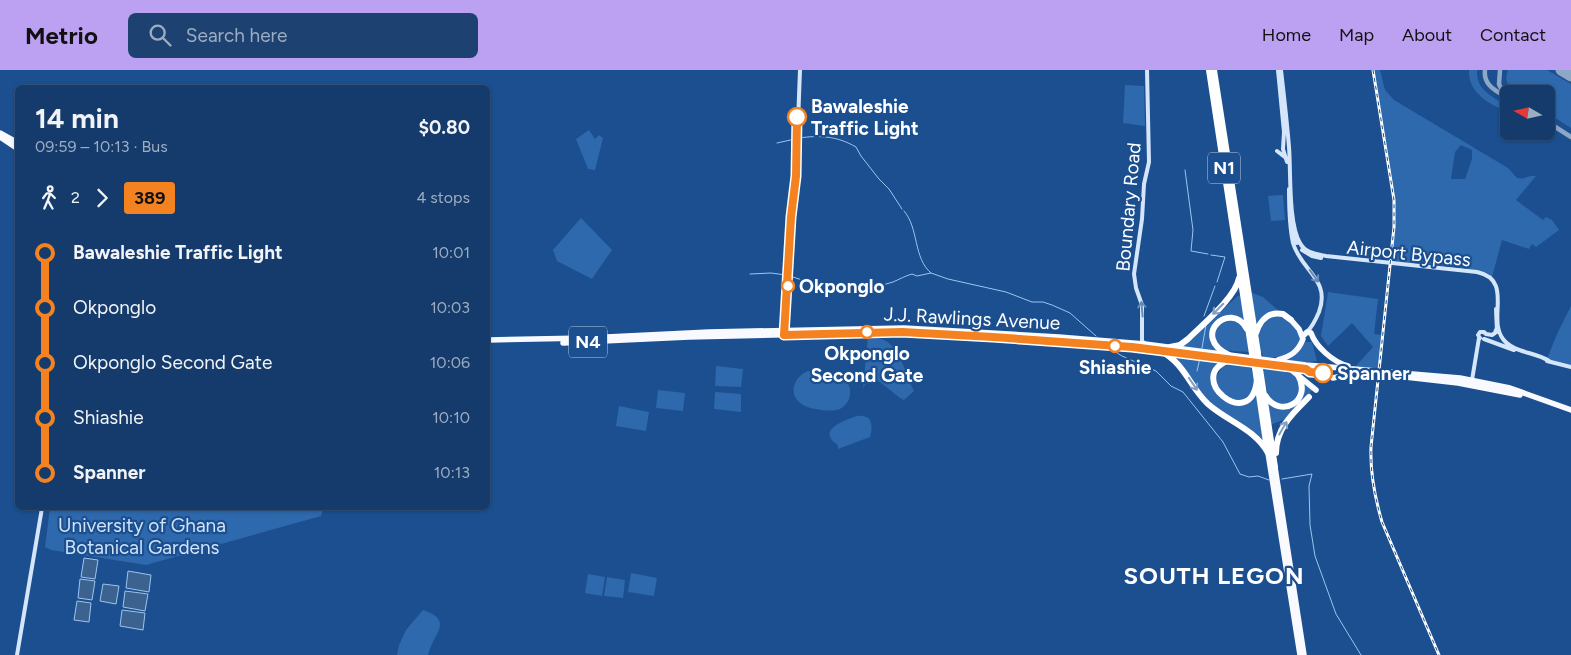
<!DOCTYPE html>
<html lang="en">
<head>
<meta charset="utf-8">
<style>
  :root { --surface:#143b6b; --page:#1d4271; --text:#f1f3f6; --muted:#9dadc1; --line:#33557e; --accent:#bca0f2 }
  body { margin:0; font-family:Figtree,sans-serif; background:var(--page); color:var(--text); height:100vh; display:flex; flex-direction:column; font-size:19px; white-space:nowrap }
  * { box-sizing:border-box; margin:0 }
  p { font-size:16px; color:var(--muted) }
  .icon { flex:none; width:28px; height:28px; fill:none; stroke:currentColor; stroke-width:2; stroke-linecap:round; stroke-linejoin:round }
  .map { position:relative; flex:1; overflow:hidden }
  .sheet { position:absolute; left:15px; top:15px; width:475px; height:425px; display:flex; flex-direction:column; background:var(--surface); border-radius:8px; box-shadow:0 1px 4px #0004,0 0 0 1px var(--line) }
  .sheet>* { flex:none }
  .badge { padding:0 10px; border-radius:4px; font-size:18px; line-height:32px }
  .needle { width:32px; rotate:279deg }
  .fabs { position:absolute; left:1500px; top:15px; display:grid; gap:10px }
  .fabs a { display:grid; place-items:center; width:55px; height:55px; border-radius:8px; background:var(--surface); box-shadow:0 1px 4px #0004,0 0 0 1px var(--line); font-size:25px }
  .map>.badge { position:absolute; translate:-50% -50%; box-shadow:0 0 0 2px #fff }
  .legs { display:flex; align-items:center; gap:8px; height:55px; padding:0 20px; font-size:16px }
  .legs p { margin-inline-start:auto }
  .head { display:flex; align-items:center; justify-content:space-between; height:85px; padding:0 20px }
  h1 { font-size:28px; font-weight:700; line-height:38px }
  ul { padding:0 20px; list-style:none }
  li { display:flex; align-items:center; gap:18px; height:55px; font-size:19px }
  li i { display:grid; place-items:center; width:8px; height:100%; margin:0 6px; background:currentColor }
  li i::after { content:''; width:12px; height:12px; margin:-6px; border:4px solid; border-radius:50%; background:var(--surface) }
  li p { margin-inline-start:auto }
  li:first-child i { background:linear-gradient(#0000 50%,currentColor 0) }
  li:last-child i { background:linear-gradient(currentColor 50%,#0000 0) }
  header { display:flex; align-items:center; gap:30px; box-sizing:border-box; height:70px; padding:0 25px; background:var(--accent); color:#111 }
  header strong { font-size:24px }
  nav { display:flex; gap:28px; margin-inline-start:auto; font-size:18px }
  .search { width:350px; height:45px; background:var(--page); display:flex; align-items:center; gap:12px; box-sizing:border-box; padding:0 18px; border-radius:8px; color:var(--muted); font-size:19px }
  .map>svg:first-child { display:block }
  .green { fill:#2e69ad; fill-rule:evenodd }
  .water { fill:#3c6290; stroke:#9cc4f0 }
  .lines { fill:none; stroke-linecap:round; stroke-linejoin:round }
  .stream { stroke:#9cc4f0; stroke-width:1 }
  .taxiway { stroke:#8da7c7; stroke-width:4.5 }
  .runway { stroke:#8da7c7; stroke-width:11 }
  .secondary { stroke:#d6e6fa; stroke-width:4 }
  .trunk { stroke:#f8faff; stroke-width:5.5 }
  .motorway { stroke:#fff; stroke-width:6 }
  .rail-casing { stroke:#fff; stroke-width:3 }
  .rail { stroke:#1b4f8f; stroke-width:1; stroke-dasharray:4; stroke-linecap:butt }
  .motorway-bridge { stroke:#fff; stroke-width:6 }
  .oneway { stroke:#668bba }
  .oneway2 { stroke:#829ec1 }
  .line-1-casing { stroke:#fff; stroke-width:11 }
  .line-1 { stroke:#f58220; stroke-width:8 }
  .stop-1-dot { fill:#fff; stroke:#f58220; stroke-width:2.5 }
  .labels { text-anchor:middle; stroke-width:4.5; stroke-linejoin:round; paint-order:stroke }
  .shield { fill:#1b4f8f; stroke:#bbcadd; stroke-width:1 }
  .shield-label { font-size:18px; font-weight:bold; fill:#fff }
  .stop-label { font-size:19px; font-weight:bold; fill:#fff; stroke:#1b4f8f; text-anchor:start }
  .street-label { font-size:19px; fill:#fff; stroke:#1b4f8f }
  .park-label { font-size:19px; fill:#cfe3fa; stroke:#1b4f8f }
  .district-label { font-size:24px; font-weight:bold; letter-spacing:1px; fill:#fff; stroke:#1b4f8f }
</style>
</head>
<body>
<header>
<strong>Metrio</strong>
<div class="search"><svg class="icon" aria-label="search" viewBox="0 0 24 24"><circle cx="10" cy="10" r="6"/><path d="M15 15l6 6"/></svg>Search here</div>
<nav><a>Home</a><a>Map</a><a>About</a><a>Contact</a></nav>
</header>
<div class="map">
<svg width="1571" height="585" viewBox="0 0 1571 585">
  <rect width="100%" height="100%" fill="#1b4f8f"/>
  <path class="green" d="M1373,0H1380L1385,20L1394,30L1508,98L1517,108C1524,110 1529,105 1536,106L1516,130L1543,150L1546,147L1552,150L1559,160L1536,177L1532,174L1529,179L1502,170L1492,207C1471,194 1417,194 1391,191L1394,134ZM1461,75L1472,80V89L1465,109H1451L1455,82Z
    M1469,0H1477C1476,19 1490,25 1504,34L1501,39C1484,31 1468,20 1469,0Z
    M1508,0H1547L1571,14V58L1546,42V24H1517C1508,18 1504,10 1508,0Z
    M1125,15L1144,16L1145,56L1123,53Z
    M589,60L595,69L599,65L603,68L595,100L588,99L576,69Z
    M1283,125L1285,150L1271,151L1268,126Z
    M581,148L612,180L592,209L557,191L553,180Z
    M1250,222L1263,227L1279,241L1256,257Z
    M1328,222L1378,229L1374,264L1382,265L1378,299L1355,297L1373,277L1352,253L1328,276L1321,266Z
    M1239,225L1242,230L1245,252L1224,246L1210,266L1212,273L1218,282L1182,276Z
    M1571,236V296L1547,289L1557,264Z
    M1283,245L1288,252L1296,258L1301,270C1289,286 1284,288 1264,287C1260,281 1254,267 1259,259C1261,254 1267,250 1271,246Z
    M1234,249L1246,261L1249,282C1229,281 1205,282 1219,253Z
    M868,266C873,267 879,268 884,270C899,277 907,306 914,321L904,330C896,327 877,306 871,309C868,310 865,315 863,318Z
    M1304,272H1312L1317,291L1306,292L1285,290Z
    M1171,284L1222,291V292L1212,314L1238,335L1256,321L1258,340L1266,376L1205,329L1180,292Z
    M1233,294L1251,298L1255,311L1251,323L1240,331L1232,330L1219,320L1216,307L1223,296Z
    M716,296L743,299L741,317L715,316Z
    M1265,300C1285,301 1305,301 1298,327L1287,334L1275,333L1268,325L1263,301Z
    M808,301C817,301 834,302 842,307C855,315 852,337 836,340C827,342 806,339 799,332C788,322 795,306 808,301Z
    M1303,311L1313,320L1283,350L1270,355L1267,331L1275,337L1295,334Z
    M658,320L685,323L683,341L656,338Z
    M715,322L741,324V342L714,339Z
    M619,336L649,342L646,361L616,356Z
    M857,346C873,344 873,356 870,367L838,379V375C815,360 845,350 857,346Z
    M50,438L65,439V438H323L321,446L146,495L51,480L45,477Z
    M631,503L657,508L654,526L628,522Z
    M588,504L605,507L602,526L585,523Z
    M607,507L625,510L623,528L604,526Z
    M423,540C455,551 433,563 428,585H397L399,575L406,560Z"/>
  <path class="water" d="M84,488L98,490L95,509L81,507Z
    M128,501L151,505L149,522L126,518Z
    M80,509L95,511L92,530L78,528Z
    M103,514L119,516L116,534L100,531Z
    M125,521L148,524L145,541L123,537Z
    M77,531L91,533L89,552L74,550Z
    M122,540L145,543L143,560L120,556Z"/>
  <g class="lines">
    <path class="stream" d="M799,68C820,65 837,66 856,77L861,86L879,109L889,119L902,139
      M777,73L795,69
      M1185,100L1193,160L1191,181L1208,184
      M904,141C919,158 913,188 931,203
      M1211,185L1225,187L1217,212
      M750,204L771,203L786,205
      M790,206L811,213
      M814,214C838,220 870,220 893,212C900,209 905,206 912,204L917,206L931,203L948,209L1006,222L1032,232H1043L1052,235L1070,243L1096,266
      M1204,246L1215,216
      M1202,278L1206,255
      M1111,279L1122,286L1156,301L1171,316L1183,322L1223,372L1240,404L1249,407L1258,406L1269,410
      M1197,301L1200,288
      M1282,409L1312,404L1309,416L1310,455L1315,486L1336,544L1361,585"/>
    <path class="taxiway" d="M1485,0C1483,16 1497,21 1509,29
      M1500,0L1499,14L1504,25
      M1546,51L1571,67"/>
    <path class="runway" d="M1561,0L1571,6"/>
    <path class="secondary" d="M1278,0L1284,62L1283,79L1287,92
      M1281,0C1284,26 1287,52 1289,77C1291,101 1288,153 1300,173C1305,183 1316,184 1326,186L1477,202C1514,210 1487,248 1503,269C1513,283 1536,282 1549,291
      M1277,81L1286,88
      M1289,119C1289,134 1290,159 1293,173C1301,201 1331,209 1319,242C1316,249 1313,256 1307,262
      M1292,161L1297,173
      M1302,180L1312,186L1321,188
      M1496,239L1497,262
      M787,262L786,253L788,203L796,105L800,0
      M1480,268L1478,265L1480,262H1484L1486,264L1492,265L1495,263L1496,260
      M1484,269L1514,280
      M1145,274L1142,271V235L1136,218L1134,204L1142,149L1144,114L1149,92L1147,0
      M1547,291L1571,297
      M1472,310L1479,268
      M17,585L42,438"/>
    <path class="trunk" d="M0,63L18,73
      M0,67L18,79
      M1303,266L1307,262L1311,263C1316,277 1333,292 1348,296
      M488,270L586,268L709,262L904,258L1059,267L1145,274L1306,295L1460,308L1510,318L1571,340
      M603,271L689,267L902,262L1064,272L1163,280
      M563,273L586,272
      M1179,282L1309,299
      M1278,290C1291,286 1298,282 1303,269L1299,259L1291,250
      M1289,298L1316,320
      M1306,299C1312,303 1323,304 1330,301
      M1405,307L1458,313L1520,325
      M1333,308L1354,303
      M1268,383L1300,585
      M1275,397L1304,585"/>
    <path class="motorway" d="M1209,0L1252,284
      M1214,0L1258,283
      M1256,263C1260,250 1269,241 1283,244L1291,250
      M1170,277L1180,275L1188,269C1202,255 1236,227 1239,208
      M1159,280C1186,294 1188,315 1208,334C1227,351 1255,359 1268,383
      M1229,285C1189,266 1231,229 1247,259
      M1231,290C1181,305 1252,366 1257,309
      M1255,298L1267,379
      M1260,299L1275,397
      M1265,325C1280,350 1313,331 1298,305
      M1276,383C1276,358 1293,343 1309,327"/>
    <defs>
      <path id="rail" d="M1373,0L1394,130V157L1371,377C1370,402 1375,428 1382,452L1439,585"/>
    </defs>
    <use href="#rail" class="rail-casing"/>
    <use href="#rail" class="rail"/>
    <path class="motorway-bridge" d="M1258,283L1260,299
      M1252,284L1255,298"/>
  </g>
  <defs><path id="oneway-shaft" d="M-6 0H5M1.5-3L5.5 0L1.5 3" fill="none" stroke-width="1.6" stroke-linecap="round" stroke-linejoin="round" transform="scale(1.25)"/></defs>
  <g class="oneway">
    <use href="#oneway-shaft" transform="translate(1314 206) rotate(54)"/>
    <use href="#oneway-shaft" transform="translate(1142 239) rotate(-95)"/>
  </g>
  <g class="oneway2">
    <use href="#oneway-shaft" transform="translate(1218 239) rotate(135)"/>
    <use href="#oneway-shaft" transform="translate(1193 314) rotate(56)"/>
    <use href="#oneway-shaft" transform="translate(1283 358) rotate(-60)"/>
  </g>
  <g class="lines">
    <defs>
      <path id="line-1" d="M797,47L796,106L791,147L784,265L902,262L993,267L1132,277L1306,299L1310,302L1323,303"/>
    </defs>
    <use href="#line-1" class="line-1-casing"/>
    <use href="#line-1" class="line-1"/>
  </g>
  <g class="stop-1-dot">
    <circle cx="797" cy="47" r="9"/>
    <circle cx="788" cy="216" r="6"/>
    <circle cx="867" cy="262" r="6"/>
    <circle cx="1115" cy="276" r="6"/>
    <circle cx="1323" cy="303" r="9"/>
  </g>
  <g class="labels">
    <g class="shield">
      <rect x="1208" y="82.5" width="32" height="31" rx="4"/>
      <rect x="569" y="256.5" width="38" height="31" rx="4"/>
    </g>
    <g class="shield-label">
      <text x="1224" y="104">N1</text>
      <text x="588" y="278">N4</text>
    </g>
    <g class="stop-label">
      <text x="811" y="43">Bawaleshie<tspan x="811" dy="22">Traffic Light</tspan></text>
      <text x="799" y="223">Okponglo</text>
      <text x="867" y="290" text-anchor="middle">Okponglo<tspan x="867" dy="22">Second Gate</tspan></text>
      <text x="1115" y="304" text-anchor="middle">Shiashie</text>
      <text x="1337" y="310">Spanner</text>
    </g>
    <g class="street-label">
      <text transform="translate(1128 137) rotate(-85)" y="7">Boundary Road</text>
      <text transform="translate(1409 183) rotate(6)" y="7">Airport Bypass</text>
      <text transform="translate(972 248) rotate(3)" y="7">J.J. Rawlings Avenue</text>
    </g>
    <g class="park-label">
      <text x="142" y="462">University of Ghana<tspan x="142" dy="22">Botanical Gardens</tspan></text>
    </g>
    <g class="district-label">
      <text x="1214" y="514">SOUTH LEGON</text>
    </g>
  </g>
</svg>
<div class="fabs">
<a><svg class="needle" viewBox="-14 -14 28 28"><path d="M0-13l5 13h-10z" fill="#e53935"/><path d="M0 13l5-13h-10z" fill="#9dadc1"/></svg></a>
</div>
<section class="sheet">
<div class="head"><div><h1>14 min</h1><p>09:59 – 10:13 · Bus</p></div><b>$0.80</b></div>
<div class="legs"><svg class="icon" aria-label="walk" viewBox="0 0 24 24"><circle cx="13" cy="4" r="2"/><path d="M13 8l-2 6 4 7M11 14l-3 7M7 12l3-4h3l4 4"/></svg>2<svg class="icon" aria-label="forward" viewBox="0 0 24 24"><path d="M9 5l7 7-7 7"/></svg><b class="badge" style="background:#f58220;color:#111">389</b><p>4 stops</p></div>
<ul>
<li><i style="color:#f58220"></i><b>Bawaleshie Traffic Light</b><p>10:01</p></li>
<li><i style="color:#f58220"></i><span>Okponglo</span><p>10:03</p></li>
<li><i style="color:#f58220"></i><span>Okponglo Second Gate</span><p>10:06</p></li>
<li><i style="color:#f58220"></i><span>Shiashie</span><p>10:10</p></li>
<li><i style="color:#f58220"></i><b>Spanner</b><p>10:13</p></li>
</ul>
</section>
</div>
</body>
</html>
